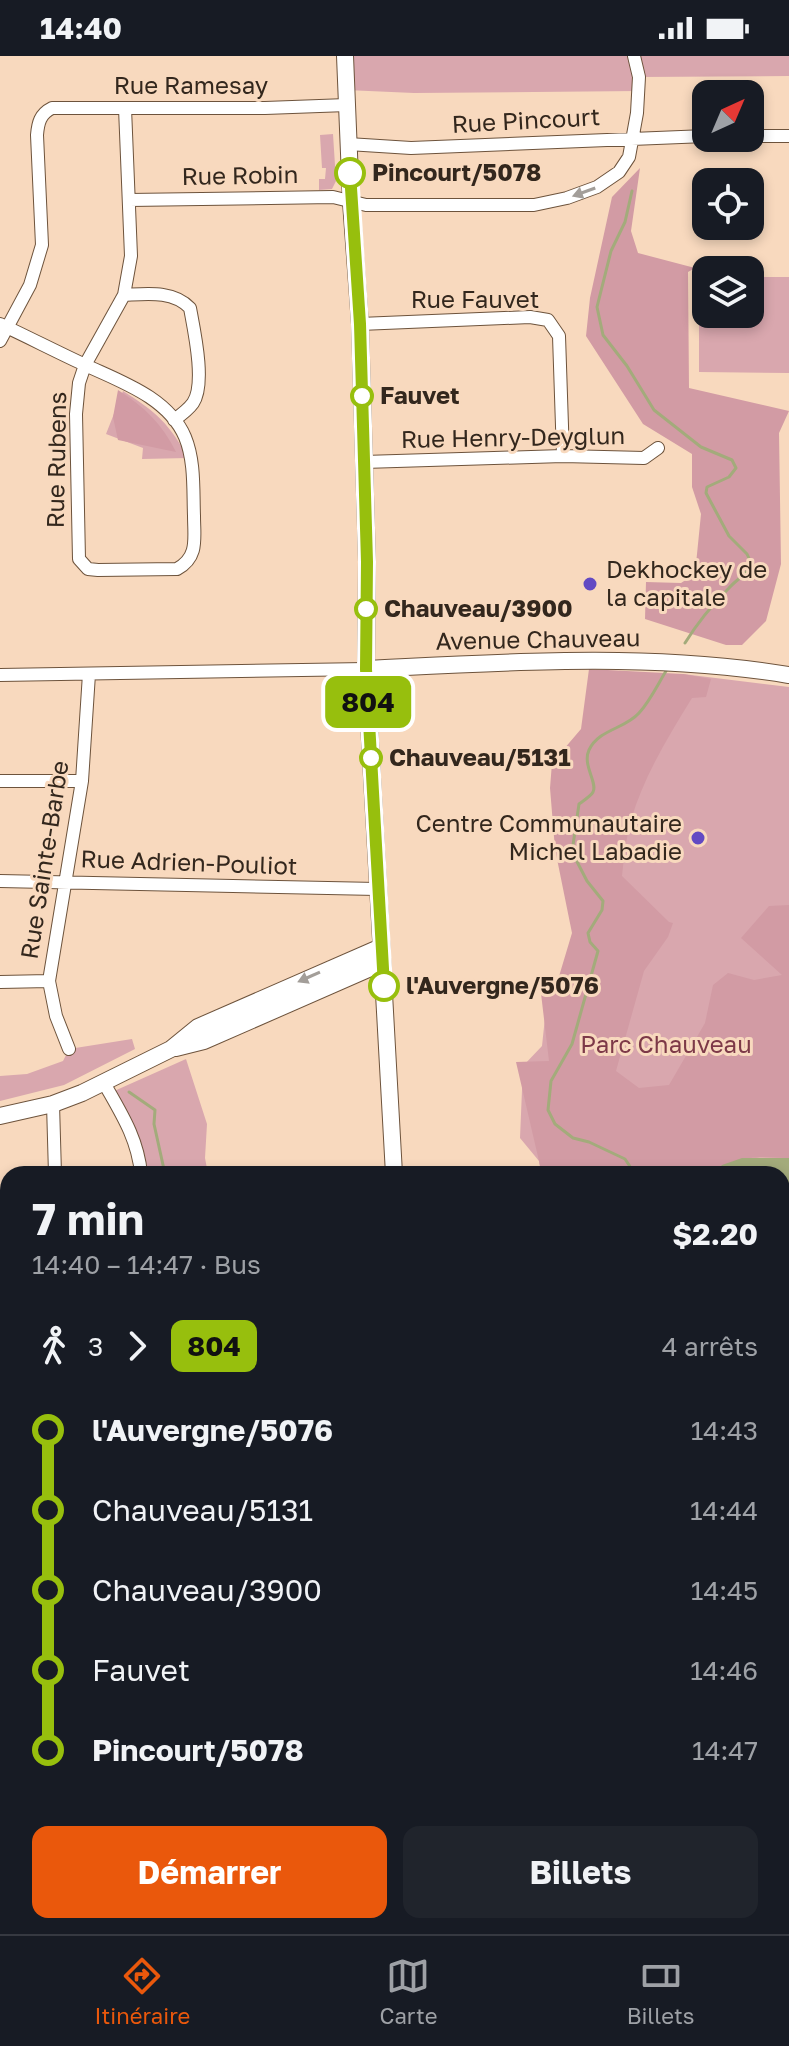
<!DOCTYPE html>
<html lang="fr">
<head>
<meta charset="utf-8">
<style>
  :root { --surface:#171b24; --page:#20242c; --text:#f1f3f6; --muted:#9ea1a6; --line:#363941; --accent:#ea580c }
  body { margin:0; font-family:"Golos Text",sans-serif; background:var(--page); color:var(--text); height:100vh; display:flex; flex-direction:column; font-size:30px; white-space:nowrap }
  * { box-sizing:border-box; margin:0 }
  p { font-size:26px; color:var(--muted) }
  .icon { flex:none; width:44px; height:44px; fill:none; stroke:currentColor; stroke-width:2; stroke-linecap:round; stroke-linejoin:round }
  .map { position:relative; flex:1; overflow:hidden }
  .side { position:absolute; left:0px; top:1110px; width:790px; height:768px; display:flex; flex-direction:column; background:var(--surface); border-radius:24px 24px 0 0; box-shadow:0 4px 12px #0003 }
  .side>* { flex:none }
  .badge { padding:0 16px; border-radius:12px; font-size:28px; line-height:52px }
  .needle { width:52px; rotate:44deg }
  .buttons { position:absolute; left:692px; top:24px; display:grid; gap:16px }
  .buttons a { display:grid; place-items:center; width:72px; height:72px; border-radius:16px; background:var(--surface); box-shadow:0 4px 12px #0003; font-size:40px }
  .map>.badge { position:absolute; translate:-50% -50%; box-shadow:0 0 0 4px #fff }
  .legs { display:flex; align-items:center; gap:12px; height:88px; padding:0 32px; font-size:26px }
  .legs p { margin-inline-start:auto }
  .summary { display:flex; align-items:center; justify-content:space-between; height:136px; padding:0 32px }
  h1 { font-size:44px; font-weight:700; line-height:60px }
  .action { display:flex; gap:16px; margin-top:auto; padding:16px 32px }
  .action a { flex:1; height:92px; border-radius:16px; background:var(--accent); color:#fff; font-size:32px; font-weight:700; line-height:92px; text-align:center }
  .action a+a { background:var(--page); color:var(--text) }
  ul { padding:0 32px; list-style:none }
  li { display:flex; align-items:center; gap:28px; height:80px; font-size:30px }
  li i { display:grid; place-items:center; width:12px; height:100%; margin:0 10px; background:currentColor }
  li i::after { content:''; width:20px; height:20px; margin:-10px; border:6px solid; border-radius:50%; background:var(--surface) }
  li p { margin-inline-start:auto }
  li:first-child i { background:linear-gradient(#0000 50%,currentColor 0) }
  li:last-child i { background:linear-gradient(currentColor 50%,#0000 0) }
  .status { display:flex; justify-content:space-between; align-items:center; height:56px; padding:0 40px; background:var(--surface); direction:ltr }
  .status svg { height:22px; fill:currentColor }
  .menu { display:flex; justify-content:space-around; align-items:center; height:112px; border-top:2px solid var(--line); background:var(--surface); font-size:22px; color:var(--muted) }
  .menu a { display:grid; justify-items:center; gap:4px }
  .menu .on { color:var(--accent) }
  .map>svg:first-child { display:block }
  .green { fill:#d9a7ae }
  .forest { fill:#d29ba4 }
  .water { fill:#a3ab7b }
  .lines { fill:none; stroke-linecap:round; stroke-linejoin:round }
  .stream { stroke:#a3ab7b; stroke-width:3 }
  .minor-casing { stroke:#6d533c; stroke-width:14 }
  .major-casing { stroke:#6d533c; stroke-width:18 }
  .minor { stroke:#fff; stroke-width:12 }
  .major { stroke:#fff; stroke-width:16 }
  .oneway { fill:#a39e99 }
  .line-1-casing { stroke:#fff; stroke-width:18 }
  .line-1 { stroke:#97bf0d; stroke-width:12 }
  .stop-1-dot { fill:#fff; stroke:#97bf0d; stroke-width:4 }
  .poi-dot { fill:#624ac3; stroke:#f8d9be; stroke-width:3 }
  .labels { text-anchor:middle; stroke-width:6; stroke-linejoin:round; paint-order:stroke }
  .street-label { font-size:24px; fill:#33271d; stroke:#f8d9be }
  .stop-label { font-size:24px; font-weight:bold; fill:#33271d; stroke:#f8d9be; text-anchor:start }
  .poi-label { font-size:24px; fill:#33271d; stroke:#f8d9be; text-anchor:start }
  .park-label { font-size:24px; fill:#7d3948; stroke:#f8d9be }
</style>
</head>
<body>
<div class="status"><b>14:40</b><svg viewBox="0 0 49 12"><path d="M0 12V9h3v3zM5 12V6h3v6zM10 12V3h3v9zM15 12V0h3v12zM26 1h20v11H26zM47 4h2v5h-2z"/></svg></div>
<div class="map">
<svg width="789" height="1878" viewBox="0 0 789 1878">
  <rect width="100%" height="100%" fill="#f8d9be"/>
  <path class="green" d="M345,0H789V20L639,21L638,35L414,37L346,34Z
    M333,78L336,125L332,133L319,134V123H325L326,112H322L320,79Z
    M699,220H706V258H750V221H789V317L699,316Z
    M123,335C155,355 170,368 188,402L142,403L143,392L106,378Z
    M683,618L789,631V1102C762,1102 734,1097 714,1118H541L539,1105L520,1082L523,1010L542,990L546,952L557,933L587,825Z
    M132,983L135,993L64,1029L0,1045V1020L27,1018L63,1005L69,993Z
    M186,1003L207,1068L205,1102L208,1118H150L133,1071L112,1036Z
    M782,1215L789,1220V1844L782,1845Z"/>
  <path class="forest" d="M640,112L631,175L638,197L695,212L688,216L689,332L789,355L779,377L781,508L766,565L742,589H726L645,563L646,526L681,527L695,518L701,458L692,431V398L643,368L586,280L590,242L612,141Z
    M118,334C144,350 163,369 176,396L118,384L113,361Z
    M589,613L683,618L711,623L706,641L692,642C668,681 644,720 631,764C626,782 624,802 622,820L669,866L673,867L668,881L644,915L616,1015L639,1032L669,1029L705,967L713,929L728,917L754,924L782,919L741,882L769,850L789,849V1102C762,1102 734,1097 714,1118H542L516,1006L549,1005L540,929L557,927L572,877L555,793L550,732L552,707L581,673Z
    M782,1215L789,1220V1694L782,1693Z"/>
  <path class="water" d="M742,1102H789V1143L782,1141V1118H714L722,1109Z"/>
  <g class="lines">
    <path class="stream" d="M632,135L625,166L611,195L597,251L603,279L627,310L654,354L701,391L732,404L736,412L729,421L707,431L706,437L729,480L747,498L752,509C746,519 737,523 729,532C712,549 698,566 685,587
      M129,1036L155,1054L154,1068L165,1118
      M635,1118L625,1103L589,1086L573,1082L555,1068L548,1054L551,1025L572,988L598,895L590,886L588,877L602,854L603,845L587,825L572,796L579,748C583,745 591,740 593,736C598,727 582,709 589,694C599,673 625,673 639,657C650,645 658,628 666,615
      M782,1666H789"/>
    <defs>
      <path id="minor" d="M750,80H789
        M348,88L411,92L706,80
        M129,144L333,141L366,149H534L567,142L597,131L619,116L629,101L637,57L639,21L634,0
        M124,239C146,238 173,234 190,252C194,274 206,328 193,347C188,354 181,359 174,364
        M0,268C28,281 55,295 83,308C119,325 168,341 185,381C195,405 193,434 194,460C194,482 199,501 177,513L98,514L88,513L79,503L76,358L79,327L85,309L124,239L131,200L125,52
        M360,268L530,261L548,264L559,280L563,400
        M0,285L30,229L42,189L37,79C38,67 40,58 52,52H265L347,49
        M364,406L563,400L644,402L658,392
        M0,619L366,613
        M0,725H82
        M0,825L377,833
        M0,926L49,925
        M69,993L56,960L49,925L82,725L89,618
        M104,1027C121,1057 138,1083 141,1118
        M53,1048L55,1118"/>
      <path id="major" d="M345,0L351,146L360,268L367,506L366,613L394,1118
        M366,613C507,606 649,596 789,619
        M176,992L204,985L382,907
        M0,1060L53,1048L82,1037L171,993L198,971L381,891
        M392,1878L393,1870"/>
    </defs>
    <use href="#minor" class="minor-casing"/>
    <use href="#major" class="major-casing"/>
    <use href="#minor" class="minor"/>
    <use href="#major" class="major"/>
  </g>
  <defs><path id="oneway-solid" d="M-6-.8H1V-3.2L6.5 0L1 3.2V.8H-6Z" transform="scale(2)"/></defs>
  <g class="oneway">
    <use href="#oneway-solid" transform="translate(584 136) rotate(160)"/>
    <use href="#oneway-solid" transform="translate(309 921) rotate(156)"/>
  </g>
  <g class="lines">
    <defs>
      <path id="line-1" d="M350,117L360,268L367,506L366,613L384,930"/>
    </defs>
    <use href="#line-1" class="line-1-casing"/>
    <use href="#line-1" class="line-1"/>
  </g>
  <g class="stop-1-dot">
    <circle cx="350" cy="117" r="14"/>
    <circle cx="362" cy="340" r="10"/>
    <circle cx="366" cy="553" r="10"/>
    <circle cx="371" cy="702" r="10"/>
    <circle cx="384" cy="930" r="14"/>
  </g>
  <g class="poi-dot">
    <circle cx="590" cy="528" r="8"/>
    <circle cx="698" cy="782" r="8"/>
  </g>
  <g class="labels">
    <g class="street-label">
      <text x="191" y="38">Rue Ramesay</text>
      <text transform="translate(526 65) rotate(-3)" y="8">Rue Pincourt</text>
      <text transform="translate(240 120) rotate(-1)" y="8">Rue Robin</text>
      <text x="475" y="252">Rue Fauvet</text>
      <text transform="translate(513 382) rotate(-1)" y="8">Rue Henry-Deyglun</text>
      <text transform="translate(57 404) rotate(-89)" y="8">Rue Rubens</text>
      <text transform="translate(538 584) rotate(-1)" y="8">Avenue Chauveau</text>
      <text transform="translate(45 804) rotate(-81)" y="8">Rue Sainte-Barbe</text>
      <text transform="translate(189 807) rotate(2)" y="8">Rue Adrien-Pouliot</text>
    </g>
    <g class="stop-label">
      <text x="372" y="125">Pincourt/5078</text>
      <text x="380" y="348">Fauvet</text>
      <text x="384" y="561">Chauveau/3900</text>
      <text x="389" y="710">Chauveau/5131</text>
      <text x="406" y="938">l'Auvergne/5076</text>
    </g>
    <g class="poi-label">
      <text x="606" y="522">Dekhockey de<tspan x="606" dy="28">la capitale</tspan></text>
      <text x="682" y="776" text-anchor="end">Centre Communautaire<tspan x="682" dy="28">Michel Labadie</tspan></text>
    </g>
    <g class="park-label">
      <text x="666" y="997">Parc Chauveau</text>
    </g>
  </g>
</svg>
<div class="buttons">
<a><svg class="needle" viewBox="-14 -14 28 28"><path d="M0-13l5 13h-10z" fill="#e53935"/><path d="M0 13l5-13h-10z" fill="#9ea1a6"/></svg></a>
<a><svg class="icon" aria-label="locate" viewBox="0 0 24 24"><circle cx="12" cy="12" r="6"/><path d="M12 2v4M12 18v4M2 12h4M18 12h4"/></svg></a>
<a><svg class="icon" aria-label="layers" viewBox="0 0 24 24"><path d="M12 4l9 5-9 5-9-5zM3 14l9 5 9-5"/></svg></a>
</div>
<b class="badge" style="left:368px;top:646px;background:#97bf0d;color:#111">804</b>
<section class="side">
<div class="summary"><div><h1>7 min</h1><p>14:40 – 14:47 · Bus</p></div><b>$2.20</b></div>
<div class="legs"><svg class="icon" aria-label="walk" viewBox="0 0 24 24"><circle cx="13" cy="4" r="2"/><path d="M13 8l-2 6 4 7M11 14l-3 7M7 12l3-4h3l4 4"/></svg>3<svg class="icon" aria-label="forward" viewBox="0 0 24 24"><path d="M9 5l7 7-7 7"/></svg><b class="badge" style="background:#97bf0d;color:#111">804</b><p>4 arrêts</p></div>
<ul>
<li><i style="color:#97bf0d"></i><b>l'Auvergne/5076</b><p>14:43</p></li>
<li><i style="color:#97bf0d"></i><span>Chauveau/5131</span><p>14:44</p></li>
<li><i style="color:#97bf0d"></i><span>Chauveau/3900</span><p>14:45</p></li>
<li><i style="color:#97bf0d"></i><span>Fauvet</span><p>14:46</p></li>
<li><i style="color:#97bf0d"></i><b>Pincourt/5078</b><p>14:47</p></li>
</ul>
<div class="action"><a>Démarrer</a><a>Billets</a></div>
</section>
</div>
<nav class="menu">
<a class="on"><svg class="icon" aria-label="directions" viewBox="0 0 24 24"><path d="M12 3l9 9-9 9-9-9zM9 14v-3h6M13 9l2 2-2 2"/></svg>Itinéraire</a>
<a><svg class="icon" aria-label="map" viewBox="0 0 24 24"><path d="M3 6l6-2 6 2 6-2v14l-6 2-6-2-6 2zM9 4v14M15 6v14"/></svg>Carte</a>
<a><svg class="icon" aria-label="tickets" viewBox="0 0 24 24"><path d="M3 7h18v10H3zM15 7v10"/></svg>Billets</a>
</nav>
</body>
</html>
